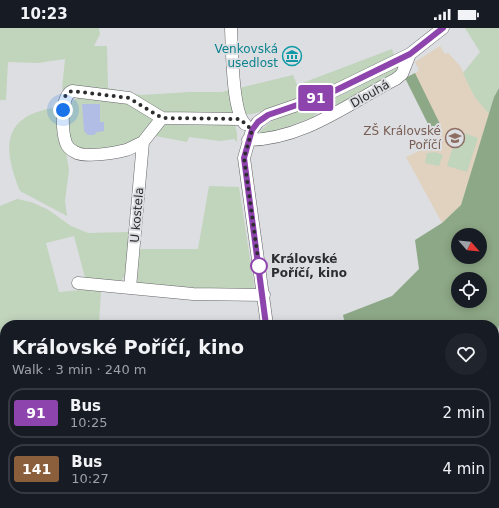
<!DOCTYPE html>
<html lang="en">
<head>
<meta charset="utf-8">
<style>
  :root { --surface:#171b24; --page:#20242c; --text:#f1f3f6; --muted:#9ea1a6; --line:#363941 }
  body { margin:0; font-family:"DejaVu Sans",sans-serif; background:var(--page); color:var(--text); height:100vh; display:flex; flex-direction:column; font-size:15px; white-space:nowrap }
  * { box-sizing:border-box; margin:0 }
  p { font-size:13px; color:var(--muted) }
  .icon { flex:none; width:22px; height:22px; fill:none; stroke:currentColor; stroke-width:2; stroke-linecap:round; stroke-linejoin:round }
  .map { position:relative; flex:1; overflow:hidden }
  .drawer { position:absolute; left:0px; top:292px; width:499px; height:188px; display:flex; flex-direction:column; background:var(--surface); border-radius:16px 16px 0 0; box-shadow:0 2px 10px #0003 }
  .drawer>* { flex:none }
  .badge { padding:0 8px; border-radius:3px; font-size:14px; line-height:26px }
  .needle { width:26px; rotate:117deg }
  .controls { position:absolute; left:451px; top:200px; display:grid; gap:8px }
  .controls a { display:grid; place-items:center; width:36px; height:36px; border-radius:50%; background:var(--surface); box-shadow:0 2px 10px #0003; font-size:20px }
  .you { position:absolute; width:20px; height:20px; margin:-10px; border:3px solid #fff; border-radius:50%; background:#1a73e8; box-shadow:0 0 0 6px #1a73e833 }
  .map>.badge { position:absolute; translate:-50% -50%; box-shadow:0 0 0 2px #fff }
  .round { display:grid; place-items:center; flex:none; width:42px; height:42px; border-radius:21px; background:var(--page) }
  .summary { display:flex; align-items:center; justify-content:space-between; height:68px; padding:0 12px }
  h1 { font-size:19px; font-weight:800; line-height:30px }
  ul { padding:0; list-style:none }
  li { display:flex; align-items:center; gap:12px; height:50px; margin:0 8px 6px; padding:0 4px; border:2px solid var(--line); border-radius:16px }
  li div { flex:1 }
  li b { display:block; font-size:15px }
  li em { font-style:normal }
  li .badge { min-width:44px; font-weight:700; text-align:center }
  .status { display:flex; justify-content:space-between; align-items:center; height:28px; padding:0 20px; background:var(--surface); direction:ltr }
  .status svg { height:11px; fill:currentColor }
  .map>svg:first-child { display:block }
  .built { fill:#cfd2dc }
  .education { fill:#e0d2bf }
  .green { fill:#c1d4bc }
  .forest { fill:#8da886; fill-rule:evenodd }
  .water { fill:#7896b5 }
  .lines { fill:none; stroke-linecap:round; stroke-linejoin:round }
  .stream { stroke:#7896b5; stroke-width:3 }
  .building { fill:#b2bde5 }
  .minor-casing { stroke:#656669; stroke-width:13 }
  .minor { stroke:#fff; stroke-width:12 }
  .rail-casing { stroke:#5b5b5d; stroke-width:4.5 }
  .rail { stroke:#dddee2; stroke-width:3; stroke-dasharray:9; stroke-linecap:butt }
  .line-casing { stroke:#fff; stroke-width:9 }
  .line { stroke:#8e44ad; stroke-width:6 }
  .walk { stroke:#2d2d2f; stroke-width:4; stroke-dasharray:0 7.2 }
  .stop-dot { fill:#fff; stroke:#8e44ad; stroke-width:2 }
  .labels { text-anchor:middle; stroke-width:4; stroke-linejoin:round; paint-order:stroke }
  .culture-label { font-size:12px; fill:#0d838f; stroke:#dddee2; text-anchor:end }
  .street-label { font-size:12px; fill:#2d2d2f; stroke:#dddee2 }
  .education-label { font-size:12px; fill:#785e54; stroke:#dddee2; text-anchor:end }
  .stop-label { font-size:12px; font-weight:bold; fill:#2d2d2f; stroke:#dddee2; text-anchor:start }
</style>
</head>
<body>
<div class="status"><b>10:23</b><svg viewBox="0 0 49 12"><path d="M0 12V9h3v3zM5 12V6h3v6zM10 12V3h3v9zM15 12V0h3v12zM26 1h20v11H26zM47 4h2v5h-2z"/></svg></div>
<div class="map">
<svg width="499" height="480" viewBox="0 0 499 480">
  <rect width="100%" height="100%" fill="#dddee2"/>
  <path class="built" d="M499,297V393L494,414V317Z"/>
  <path class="education" d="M440,18L445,26L448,25L461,39L474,68L489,86L461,177L442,195L406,129L432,117L425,102L440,96L414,46L419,42L415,34Z"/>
  <path class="green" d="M0,0H99L100,6L94,18H107L108,60L141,67L189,64H222L233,61L234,87H163L134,70L77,61H62L65,31L38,35L8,34L6,72H0Z
    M465,0H499V60L494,69L489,86L474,68L463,45L480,24Z
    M392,21L394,28C374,38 355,50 334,59C321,65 253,90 243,86L239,60L293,47L297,57Z
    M401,35L402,41L330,81L326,82L325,80V75L389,43Z
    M77,70C114,71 123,70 155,91L138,111L125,117L85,125L70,116C69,100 61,79 77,70Z
    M310,79L316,82L317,85L313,89L269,106L259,107V105C271,89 292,85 310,79Z
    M52,80L60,88L69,142L65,173L67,188L20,163C4,122 0,90 52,80Z
    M164,96L235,97L237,105V114L234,111L220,113L189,109L187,114L150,107Z
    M458,103L478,110L467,144L447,138Z
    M435,124L443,127L439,138L425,135L427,125Z
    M209,158L239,159L255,263H192L137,256L140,221H198Z
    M17,171L31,174L47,181L71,198L88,205L132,204C130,217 132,255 114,255C105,255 95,252 85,250L74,208L46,215L59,264L91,261L101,262L99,297H5V386L0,377V178Z
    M0,452L5,456V475H27L33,480H0Z
    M62,475H131L133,480H66Z
    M310,475H365L364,480H311Z"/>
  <path class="forest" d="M415,45L440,96L430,100L405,50Z
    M499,60V297L494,317V297H345L343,287L392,268L419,241L415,212L442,195L461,177L494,69ZM458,207H480V229H458ZM458,251H480V273H458Z
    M499,393V480H478L479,475H494V414Z
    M365,475H455L454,480H364Z"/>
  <path class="water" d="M0,377L5,386V456L0,452Z
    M27,475H62L66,480H33Z"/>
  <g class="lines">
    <path class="stream" d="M368,480L369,475"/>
  </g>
  <path class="building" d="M82,76H100V94H104V103L97,104L94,107H88L84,103Z"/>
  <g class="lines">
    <defs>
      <path id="minor" d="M231,0C232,20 232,84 245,96
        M248,112C303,112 349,75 396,51L402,46L410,26
        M143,114C138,116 132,120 126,122C115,125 84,130 75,124C71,122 67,118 66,115C62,104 60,68 72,63L129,70L162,90L240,91
        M78,255L193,266L264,267
        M130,260L143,114L162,90
        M267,297L244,130L252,102L258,94L268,87L326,67L410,26L443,0
        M299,475L300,480
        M214,480L227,475"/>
    </defs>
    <use href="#minor" class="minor-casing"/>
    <use href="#minor" class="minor"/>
    <defs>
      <path id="rail" d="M494,349L499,329
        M494,380L499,360
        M462,480L463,475
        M469,480L470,475"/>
    </defs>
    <use href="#rail" class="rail-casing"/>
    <use href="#rail" class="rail"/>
  </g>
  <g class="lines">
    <defs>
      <path id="line" d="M266,297L244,130L252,102L258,94L268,87L326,67L410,26L443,0"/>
    </defs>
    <use href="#line" class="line-casing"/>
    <use href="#line" class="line"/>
    <path class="walk" d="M63,82C63,74 63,66 72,63L129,70L162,90L240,91L252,102L244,130L259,238"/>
  </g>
  <defs>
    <symbol id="museum-ring" viewBox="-11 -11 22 22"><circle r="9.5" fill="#dddee2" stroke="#0f9aa8" stroke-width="1.5"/><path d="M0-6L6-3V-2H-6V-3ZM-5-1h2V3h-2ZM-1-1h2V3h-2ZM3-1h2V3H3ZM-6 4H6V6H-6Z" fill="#0f9aa8"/></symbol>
    <symbol id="school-ring" viewBox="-11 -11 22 22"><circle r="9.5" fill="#dddee2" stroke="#8d6e63" stroke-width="1.5"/><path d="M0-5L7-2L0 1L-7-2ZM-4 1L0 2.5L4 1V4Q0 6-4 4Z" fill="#8d6e63"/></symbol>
  </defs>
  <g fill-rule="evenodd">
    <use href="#museum-ring" x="281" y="17" width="22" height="22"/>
    <use href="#school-ring" x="444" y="99" width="22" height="22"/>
  </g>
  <circle class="stop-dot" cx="259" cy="238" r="8"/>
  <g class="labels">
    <g class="culture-label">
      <text x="278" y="25">Venkovská<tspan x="278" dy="14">usedlost</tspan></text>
    </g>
    <g class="street-label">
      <text transform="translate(370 66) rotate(-30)" y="4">Dlouhá</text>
      <text transform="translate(137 187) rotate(-85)" y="4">U kostela</text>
    </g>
    <g class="education-label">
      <text x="441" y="107">ZŠ Královské<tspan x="441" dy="14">Poříčí</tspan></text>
    </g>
    <g class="stop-label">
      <text x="271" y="235">Královské<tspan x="271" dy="14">Poříčí, kino</tspan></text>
    </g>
  </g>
</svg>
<div class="controls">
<a><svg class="needle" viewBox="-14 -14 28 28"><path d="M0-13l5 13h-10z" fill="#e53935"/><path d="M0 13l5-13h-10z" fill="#9ea1a6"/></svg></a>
<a><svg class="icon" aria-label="locate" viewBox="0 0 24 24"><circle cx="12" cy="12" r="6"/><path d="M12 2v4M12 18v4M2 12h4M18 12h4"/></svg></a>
</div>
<div class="you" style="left:63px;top:82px"></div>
<b class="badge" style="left:316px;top:70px;background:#8e44ad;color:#fff">91</b>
<section class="drawer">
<div class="summary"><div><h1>Královské Poříčí, kino</h1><p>Walk · 3 min · 240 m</p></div><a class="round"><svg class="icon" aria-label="heart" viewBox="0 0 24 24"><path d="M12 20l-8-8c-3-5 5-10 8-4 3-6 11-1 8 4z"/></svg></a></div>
<ul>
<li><span class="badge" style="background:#8e44ad;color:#fff">91</span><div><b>Bus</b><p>10:25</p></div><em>2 min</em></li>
<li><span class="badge" style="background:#8b5e3c;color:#fff">141</span><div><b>Bus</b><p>10:27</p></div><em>4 min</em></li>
</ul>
</section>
</div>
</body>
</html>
